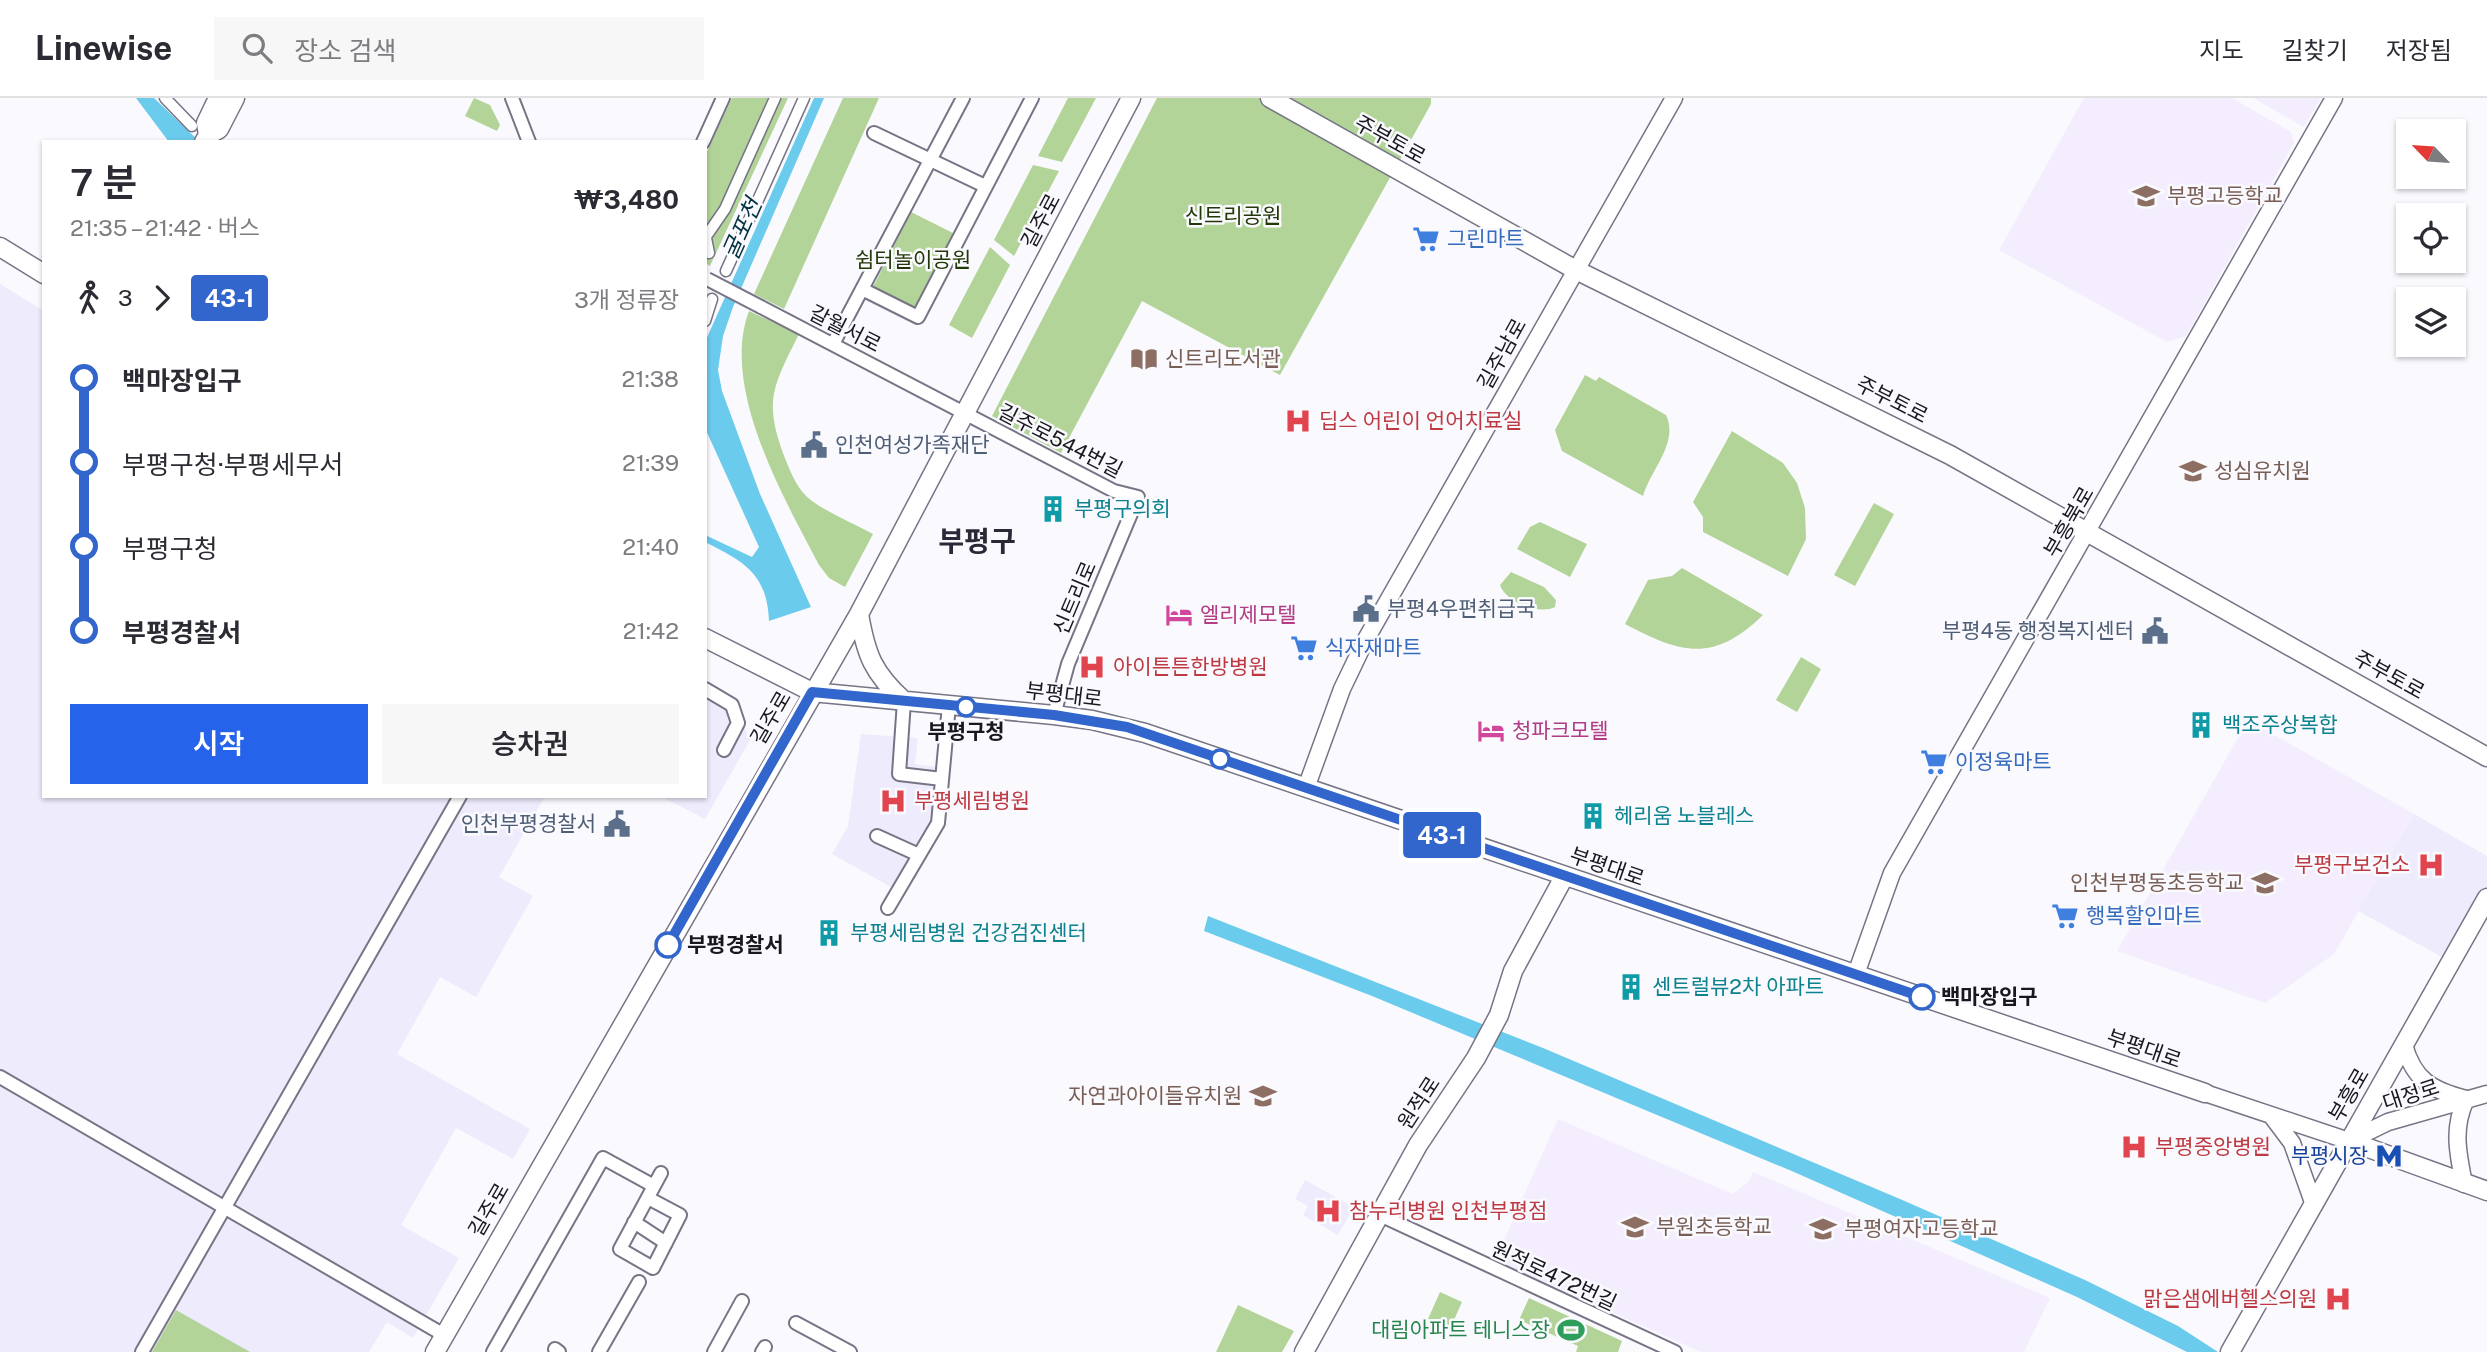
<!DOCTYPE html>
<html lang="ko">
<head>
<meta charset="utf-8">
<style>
  :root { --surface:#fff; --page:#f7f7f7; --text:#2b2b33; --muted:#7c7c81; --line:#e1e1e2; --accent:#2563eb }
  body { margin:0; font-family:"Public Sans","Noto Sans KR",sans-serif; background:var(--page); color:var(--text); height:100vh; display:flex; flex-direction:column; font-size:26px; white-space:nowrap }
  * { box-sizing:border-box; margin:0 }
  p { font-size:23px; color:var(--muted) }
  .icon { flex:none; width:38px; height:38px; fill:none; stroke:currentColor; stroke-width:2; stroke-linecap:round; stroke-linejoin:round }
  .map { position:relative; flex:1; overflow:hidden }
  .drawer { position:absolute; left:42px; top:42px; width:665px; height:658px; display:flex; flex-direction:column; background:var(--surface); border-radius:0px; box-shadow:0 2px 5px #0004 }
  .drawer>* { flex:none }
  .badge { padding:0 14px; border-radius:5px; font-size:24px; line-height:46px }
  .needle { width:46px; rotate:295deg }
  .tools { position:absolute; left:2396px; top:21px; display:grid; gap:14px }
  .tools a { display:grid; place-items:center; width:70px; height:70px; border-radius:0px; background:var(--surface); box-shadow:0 2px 5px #0004; font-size:35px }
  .map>.badge { position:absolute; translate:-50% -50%; box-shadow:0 0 0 4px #fff }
  .legs { display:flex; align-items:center; gap:10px; height:77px; padding:0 28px; font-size:23px }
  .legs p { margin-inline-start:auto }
  .summary { display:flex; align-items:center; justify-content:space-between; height:119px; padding:0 28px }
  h1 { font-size:38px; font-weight:600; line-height:52px }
  .action { display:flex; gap:14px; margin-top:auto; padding:14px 28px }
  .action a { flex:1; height:80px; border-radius:0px; background:var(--accent); color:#fff; font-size:28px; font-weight:600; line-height:80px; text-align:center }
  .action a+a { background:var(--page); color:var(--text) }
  ul { padding:0 28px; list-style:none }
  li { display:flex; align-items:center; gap:24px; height:84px; font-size:26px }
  li i { display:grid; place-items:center; width:10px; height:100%; margin:0 9px; background:currentColor }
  li i::after { content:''; width:18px; height:18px; margin:-9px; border:5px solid; border-radius:50%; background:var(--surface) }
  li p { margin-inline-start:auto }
  li:first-child i { background:linear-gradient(#0000 50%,currentColor 0) }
  li:last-child i { background:linear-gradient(currentColor 50%,#0000 0) }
  header { display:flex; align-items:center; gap:42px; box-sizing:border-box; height:98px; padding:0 35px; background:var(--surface); border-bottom:2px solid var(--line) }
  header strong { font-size:33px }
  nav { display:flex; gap:38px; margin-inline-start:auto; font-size:24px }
  .search { width:490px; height:63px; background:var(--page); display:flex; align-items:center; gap:18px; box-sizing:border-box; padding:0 24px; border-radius:0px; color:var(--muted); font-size:26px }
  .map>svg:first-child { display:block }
  .built { fill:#eeebfc }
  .education { fill:#f3edfe }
  .green { fill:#b2d498 }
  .water { fill:#6acbec }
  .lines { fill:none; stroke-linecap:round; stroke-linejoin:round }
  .pedestrian-casing { stroke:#777486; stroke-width:13 }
  .minor-casing { stroke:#777486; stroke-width:16 }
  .tertiary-casing { stroke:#777486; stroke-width:19 }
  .secondary-casing { stroke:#777486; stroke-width:21 }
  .pedestrian { stroke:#fff; stroke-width:10 }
  .minor { stroke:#fff; stroke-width:12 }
  .tertiary { stroke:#fff; stroke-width:16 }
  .secondary { stroke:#fff; stroke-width:18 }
  .minor-bridge-casing { stroke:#777486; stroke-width:16; stroke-linecap:butt }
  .minor-bridge { stroke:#fff; stroke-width:12 }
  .line-1-casing { stroke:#fff; stroke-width:16 }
  .line-1 { stroke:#36c; stroke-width:10 }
  .stop-1-dot { fill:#fff; stroke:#36c; stroke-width:3.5 }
  .labels { text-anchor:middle; stroke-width:5; stroke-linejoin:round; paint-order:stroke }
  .street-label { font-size:21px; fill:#19181f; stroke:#faf9fe }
  .education-label { font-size:21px; fill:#785e54; stroke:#faf9fe; text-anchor:start }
  .park-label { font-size:21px; fill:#223907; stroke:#faf9fe }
  .shop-label { font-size:21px; fill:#366cbe; stroke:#faf9fe; text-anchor:start }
  .health-label { font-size:21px; fill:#be3a42; stroke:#faf9fe; text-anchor:start }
  .service-label { font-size:21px; fill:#4e5e75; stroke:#faf9fe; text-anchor:start }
  .culture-label { font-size:21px; fill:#0d838f; stroke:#faf9fe; text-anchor:start }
  .hotel-label { font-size:21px; fill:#b23c85; stroke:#faf9fe; text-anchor:start }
  .stop-label { font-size:21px; font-weight:bold; fill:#19181f; stroke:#faf9fe; text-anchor:start }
  .transit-label { font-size:21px; fill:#164399; stroke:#faf9fe; text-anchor:end }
  .leisure-label { font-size:21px; fill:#27864d; stroke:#faf9fe; text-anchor:end }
  .water-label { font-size:23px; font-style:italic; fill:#02323f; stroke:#faf9fe }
  .district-label { font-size:28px; font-weight:bold; fill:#2b2837; stroke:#faf9fe }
</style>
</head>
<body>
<header>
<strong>Linewise</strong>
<div class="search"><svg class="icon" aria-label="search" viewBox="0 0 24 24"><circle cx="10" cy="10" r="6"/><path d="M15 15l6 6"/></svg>장소 검색</div>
<nav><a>지도</a><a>길찾기</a><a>저장됨</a></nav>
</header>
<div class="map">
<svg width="2487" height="1254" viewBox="0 0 2487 1254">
  <rect width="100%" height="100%" fill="#faf9fe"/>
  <path class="built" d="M0,186L44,213V698H545L499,779L533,798L476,899L440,879L397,956L530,1031L513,1061L456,1030L401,1127L459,1160L413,1240L387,1224L369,1254H0Z
    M705,585L733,600L750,642L705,721L660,698H705Z
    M861,636L918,640L915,666L938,669L934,730L898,793L832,756L848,728Z
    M2414,716L2487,758V801L2451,864L2358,813Z
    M1305,1082L1354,1109L1338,1137L1303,1117L1308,1108L1295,1101Z"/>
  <path class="education" d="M2084,0H2232L2291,34L2294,45L2186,238L2167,244L1999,152Z
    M2253,0H2321L2304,29Z
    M2248,622L2414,716L2334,856L2265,905L2117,853Z
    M1558,1021L1733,1096L1749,1083L1753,1074L2050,1200L2024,1254H1701L1495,1162Z"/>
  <path class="green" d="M474,0L490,7L500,27L497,33L465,18Z
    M732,0H788L710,168L705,165V58Z
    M843,0H879L784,211L754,196Z
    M1068,0H1096L1062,64L1038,58Z
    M1157,0H1431V6L1280,277L1142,203L1061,355L992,318Z
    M1033,67L1059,73L1014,158L994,142Z
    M911,114L953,135L916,210L873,189Z
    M990,149L1010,167L972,240L949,227Z
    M749,213L799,236C772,290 763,304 786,363C792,377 798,393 812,403C830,416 853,425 873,436L845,489L829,480L819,467C784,400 720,290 749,213Z
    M1585,277L1596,283L1599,279L1666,317C1679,345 1651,371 1643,398L1562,353L1555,332Z
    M1732,333L1783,365L1797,385L1805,410L1806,441L1788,478L1703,434V419L1693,404Z
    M1874,405L1894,416L1855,488L1834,477Z
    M1540,424L1587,446L1570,479L1517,451L1530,429Z
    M1682,470L1763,517C1713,566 1680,555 1625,526L1648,482L1672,478Z
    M1511,474L1544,489L1556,502L1555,509C1540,517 1506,505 1500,487Z
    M1801,559L1821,571L1797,614L1776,602Z
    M1440,1194L1462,1204L1450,1231L1428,1221Z
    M1529,1200L1622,1243L1618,1254H1576L1578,1248L1519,1222Z
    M1238,1207L1294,1233L1282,1254H1216Z
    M176,1212L250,1254H152Z"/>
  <path class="water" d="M136,0H154L200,44H169Z
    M814,0H824L733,209L723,238L718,272L722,293L760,396L811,509L769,523C767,476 745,464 705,444V437L752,459L759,449L705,330V244Z
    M1208,818L1543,950L1900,1101L2085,1182L2178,1228L2218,1254H2187L2077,1199L1794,1074L1372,898L1204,833Z"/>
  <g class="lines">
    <defs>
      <path id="pedestrian" d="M165,0L192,28
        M705,140L725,111L775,0
        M706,140L709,155
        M726,173L804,0
        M705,223L712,201"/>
      <path id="minor" d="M512,0L529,44
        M874,35L985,88
        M703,44L723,0
        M862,191L918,219L1032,0
        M761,209L1114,393L1138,399L1068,566L1054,617
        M833,246L963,0
        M705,591L732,607L738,625L724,652
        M904,603L899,676L942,681
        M877,738L919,757
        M888,810L938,725L949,607
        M0,979L444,1237
        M648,1100L680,1117L653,1170L620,1151L661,1075
        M1380,1117L1675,1254
        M634,1124L666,1145
        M796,1225L850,1254
        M555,1251L559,1254
        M142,1254L460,698
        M493,1254L603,1060L654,1088
        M599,1254L639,1184
        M714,1254L742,1203
        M762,1254L765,1249"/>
      <path id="tertiary" d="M1306,690L1342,591L1365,543L1674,0
        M1856,876L1892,775L2334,0
        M2404,947C2414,982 2431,992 2466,1001C2452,1031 2458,1055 2464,1086
        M2205,995L2349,1043L2388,1024L2487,996
        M2271,1017L2292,1045L2314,1107"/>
      <path id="secondary" d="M1270,0L1574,171L1950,357L2487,659
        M208,37L206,25L218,0
        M204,44L208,37L219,31L235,0
        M0,149L44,176
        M859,516C866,557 873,575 904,603
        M705,540L812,594L1054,617L1092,622L1145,635L2205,995
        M2349,1043L2487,1093
        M435,1254L859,516L1131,0
        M1304,1254L1418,1047L1476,960L1499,917L1513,873L1564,779
        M2230,1254L2487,800"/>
    </defs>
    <use href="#pedestrian" class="pedestrian-casing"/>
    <use href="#minor" class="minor-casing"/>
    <use href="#tertiary" class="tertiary-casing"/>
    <use href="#secondary" class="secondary-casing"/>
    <use href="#pedestrian" class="pedestrian"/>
    <use href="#minor" class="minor"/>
    <use href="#tertiary" class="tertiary"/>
    <use href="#secondary" class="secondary"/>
    <defs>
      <path id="minor-bridge" d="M707,181L761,209"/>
    </defs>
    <use href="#minor-bridge" class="minor-bridge-casing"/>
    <use href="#minor-bridge" class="minor-bridge"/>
  </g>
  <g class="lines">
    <defs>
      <path id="line-1" d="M668,847L812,594L1054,617L1127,629L1922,899"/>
    </defs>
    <use href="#line-1" class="line-1-casing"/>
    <use href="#line-1" class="line-1"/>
  </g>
  <defs>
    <symbol id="school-bare" viewBox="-9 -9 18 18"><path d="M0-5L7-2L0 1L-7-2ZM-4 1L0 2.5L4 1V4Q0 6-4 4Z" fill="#8d6e63" stroke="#faf9fe" stroke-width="2.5" paint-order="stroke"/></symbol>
    <symbol id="supermarket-bare" viewBox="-9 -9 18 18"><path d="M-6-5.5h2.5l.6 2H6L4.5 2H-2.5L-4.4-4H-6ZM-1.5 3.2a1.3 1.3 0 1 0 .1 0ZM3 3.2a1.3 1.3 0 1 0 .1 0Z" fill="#3f7fe0" stroke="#faf9fe" stroke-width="2.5" paint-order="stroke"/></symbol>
    <symbol id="library-bare" viewBox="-9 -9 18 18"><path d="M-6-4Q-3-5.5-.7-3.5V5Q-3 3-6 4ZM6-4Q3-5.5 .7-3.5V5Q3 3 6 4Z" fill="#8d6e63" stroke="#faf9fe" stroke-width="2.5" paint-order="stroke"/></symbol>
    <symbol id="hospital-bare" viewBox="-9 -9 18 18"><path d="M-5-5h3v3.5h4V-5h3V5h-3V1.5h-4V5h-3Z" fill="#e0444e" stroke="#faf9fe" stroke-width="2.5" paint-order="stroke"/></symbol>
    <symbol id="civic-bare" viewBox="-9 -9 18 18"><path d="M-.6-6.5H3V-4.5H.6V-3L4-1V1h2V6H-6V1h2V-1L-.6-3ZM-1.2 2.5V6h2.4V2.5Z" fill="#5c6f8a" stroke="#faf9fe" stroke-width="2.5" paint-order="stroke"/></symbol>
    <symbol id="building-bare" viewBox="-9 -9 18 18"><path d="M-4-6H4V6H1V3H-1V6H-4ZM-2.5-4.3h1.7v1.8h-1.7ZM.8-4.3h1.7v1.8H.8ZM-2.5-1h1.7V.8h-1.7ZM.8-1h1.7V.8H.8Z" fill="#0f9aa8" stroke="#faf9fe" stroke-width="2.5" paint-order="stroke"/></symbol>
    <symbol id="hotel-bare" viewBox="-9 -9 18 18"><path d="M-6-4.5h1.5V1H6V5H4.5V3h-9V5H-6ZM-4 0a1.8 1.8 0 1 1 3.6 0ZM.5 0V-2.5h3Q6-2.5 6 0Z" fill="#d1479c" stroke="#faf9fe" stroke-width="2.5" paint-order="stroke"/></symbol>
    <symbol id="metro-bare" viewBox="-9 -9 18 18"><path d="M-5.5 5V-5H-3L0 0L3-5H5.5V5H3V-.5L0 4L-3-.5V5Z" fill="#1a4fb4" stroke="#faf9fe" stroke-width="2.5" paint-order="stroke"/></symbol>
    <symbol id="stadium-bare" viewBox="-9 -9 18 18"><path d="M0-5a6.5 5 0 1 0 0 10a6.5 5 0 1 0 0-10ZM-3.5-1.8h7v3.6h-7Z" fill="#2e9e5b" stroke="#faf9fe" stroke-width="2.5" paint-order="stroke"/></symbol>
  </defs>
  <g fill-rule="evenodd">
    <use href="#school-bare" x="2127" y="79" width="38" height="38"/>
    <use href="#supermarket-bare" x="1407" y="122" width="38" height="38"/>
    <use href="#library-bare" x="1125" y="242" width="38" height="38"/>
    <use href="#hospital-bare" x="1279" y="304" width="38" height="38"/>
    <use href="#civic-bare" x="795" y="328" width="38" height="38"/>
    <use href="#school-bare" x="2174" y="354" width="38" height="38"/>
    <use href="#building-bare" x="1034" y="392" width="38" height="38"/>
    <use href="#civic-bare" x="1347" y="492" width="38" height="38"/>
    <use href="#hotel-bare" x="1160" y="498" width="38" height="38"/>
    <use href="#civic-bare" x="2136" y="514" width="38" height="38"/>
    <use href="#supermarket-bare" x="1285" y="531" width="38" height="38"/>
    <use href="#hospital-bare" x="1073" y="550" width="38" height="38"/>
    <use href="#building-bare" x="2182" y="608" width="38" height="38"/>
    <use href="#hotel-bare" x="1472" y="614" width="38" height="38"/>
    <use href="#supermarket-bare" x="1915" y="645" width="38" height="38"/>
    <use href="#hospital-bare" x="874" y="684" width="38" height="38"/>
    <use href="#building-bare" x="1574" y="699" width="38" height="38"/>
    <use href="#civic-bare" x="598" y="707" width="38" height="38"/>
    <use href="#hospital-bare" x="2412" y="748" width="38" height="38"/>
    <use href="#school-bare" x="2246" y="766" width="38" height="38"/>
    <use href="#supermarket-bare" x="2046" y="799" width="38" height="38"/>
    <use href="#building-bare" x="810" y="816" width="38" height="38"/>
    <use href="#building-bare" x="1612" y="870" width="38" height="38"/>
    <use href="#school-bare" x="1244" y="979" width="38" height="38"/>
    <use href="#hospital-bare" x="2115" y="1030" width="38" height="38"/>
    <use href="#metro-bare" x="2370" y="1039" width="38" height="38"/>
    <use href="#hospital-bare" x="1309" y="1094" width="38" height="38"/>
    <use href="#school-bare" x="1616" y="1110" width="38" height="38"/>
    <use href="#school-bare" x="1804" y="1112" width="38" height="38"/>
    <use href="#hospital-bare" x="2319" y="1182" width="38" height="38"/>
    <use href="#stadium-bare" x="1552" y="1213" width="38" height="38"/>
  </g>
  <g class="stop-1-dot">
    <circle cx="966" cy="609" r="9"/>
    <circle cx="1220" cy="661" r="9"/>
    <circle cx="668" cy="847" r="12"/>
    <circle cx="1922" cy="899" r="12"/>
  </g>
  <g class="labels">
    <g class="street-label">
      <text transform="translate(1390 42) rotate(29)" y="7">주부토로</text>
      <text transform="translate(1041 123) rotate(-62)" y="7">길주로</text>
      <text transform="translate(845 231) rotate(27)" y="7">갈월서로</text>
      <text transform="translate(1502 256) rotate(-61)" y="7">길주남로</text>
      <text transform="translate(1892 302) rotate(27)" y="7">주부토로</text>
      <text transform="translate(1060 343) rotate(27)" y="7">길주로544번길</text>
      <text transform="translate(2069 424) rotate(-60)" y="7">부흥북로</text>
      <text transform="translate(1075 500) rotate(-67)" y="7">신트리로</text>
      <text transform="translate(2389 577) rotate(29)" y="7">주부토로</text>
      <text transform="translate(1064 597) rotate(7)" y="7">부평대로</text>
      <text transform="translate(771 620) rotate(-60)" y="7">길주로</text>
      <text transform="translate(1607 769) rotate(19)" y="7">부평대로</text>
      <text transform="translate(2144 951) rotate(19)" y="7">부평대로</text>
      <text transform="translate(2349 997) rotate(-60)" y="7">부흥로</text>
      <text transform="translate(2411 997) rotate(-18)" y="7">대정로</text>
      <text transform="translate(1419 1005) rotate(-57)" y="7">원적로</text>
      <text transform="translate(489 1112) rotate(-60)" y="7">길주로</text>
      <text transform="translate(1554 1178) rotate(25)" y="7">원적로472번길</text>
    </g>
    <g class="education-label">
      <text x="2167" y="105">부평고등학교</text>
      <text x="1165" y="268">신트리도서관</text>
      <text x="2214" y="380">성심유치원</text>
      <text x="2244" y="792" text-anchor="end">인천부평동초등학교</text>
      <text x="1242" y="1005" text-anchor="end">자연과아이들유치원</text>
      <text x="1656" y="1136">부원초등학교</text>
      <text x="1844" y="1138">부평여자고등학교</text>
    </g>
    <g class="park-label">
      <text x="1233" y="125">신트리공원</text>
      <text x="913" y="169">쉼터놀이공원</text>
    </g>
    <g class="shop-label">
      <text x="1447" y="148">그린마트</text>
      <text x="1325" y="557">식자재마트</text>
      <text x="1955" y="671">이정육마트</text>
      <text x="2086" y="825">행복할인마트</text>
    </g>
    <g class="health-label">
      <text x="1319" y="330">딥스 어린이 언어치료실</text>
      <text x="1113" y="576">아이튼튼한방병원</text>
      <text x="914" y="710">부평세림병원</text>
      <text x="2410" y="774" text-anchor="end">부평구보건소</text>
      <text x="2155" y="1056">부평중앙병원</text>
      <text x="1349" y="1120">참누리병원 인천부평점</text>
      <text x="2317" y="1208" text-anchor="end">맑은샘에버헬스의원</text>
    </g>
    <g class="service-label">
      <text x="835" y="354">인천여성가족재단</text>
      <text x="1387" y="518">부평4우편취급국</text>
      <text x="2134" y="540" text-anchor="end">부평4동 행정복지센터</text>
      <text x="596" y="733" text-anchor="end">인천부평경찰서</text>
    </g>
    <g class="culture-label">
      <text x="1074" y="418">부평구의회</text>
      <text x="2222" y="634">백조주상복합</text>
      <text x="1614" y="725">헤리움 노블레스</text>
      <text x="850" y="842">부평세림병원 건강검진센터</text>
      <text x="1652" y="896">센트럴뷰2차 아파트</text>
    </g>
    <g class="hotel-label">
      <text x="1200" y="524">엘리제모텔</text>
      <text x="1512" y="640">청파크모텔</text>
    </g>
    <g class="stop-label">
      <text x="966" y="641" text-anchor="middle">부평구청</text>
      <text x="687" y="854">부평경찰서</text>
      <text x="1941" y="906">백마장입구</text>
    </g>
    <g class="transit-label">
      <text x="2368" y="1065">부평시장</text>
    </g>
    <g class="leisure-label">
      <text x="1550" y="1239">대림아파트 테니스장</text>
    </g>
    <g class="water-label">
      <text transform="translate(742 131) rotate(-66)" y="8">굴포천</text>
    </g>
    <g class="district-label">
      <text x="977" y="453">부평구</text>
    </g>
  </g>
</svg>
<div class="tools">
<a><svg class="needle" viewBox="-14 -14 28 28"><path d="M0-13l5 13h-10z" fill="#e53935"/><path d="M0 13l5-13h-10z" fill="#7c7c81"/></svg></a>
<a><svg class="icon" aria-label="locate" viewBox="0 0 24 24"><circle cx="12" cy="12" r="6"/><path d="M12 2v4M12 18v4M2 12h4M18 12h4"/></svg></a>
<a><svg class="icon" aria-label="layers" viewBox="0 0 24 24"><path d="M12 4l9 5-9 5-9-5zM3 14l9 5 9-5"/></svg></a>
</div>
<b class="badge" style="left:1442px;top:737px;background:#36c;color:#fff">43-1</b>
<section class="drawer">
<div class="summary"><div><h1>7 분</h1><p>21:35 – 21:42 · 버스</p></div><b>₩3,480</b></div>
<div class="legs"><svg class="icon" aria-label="walk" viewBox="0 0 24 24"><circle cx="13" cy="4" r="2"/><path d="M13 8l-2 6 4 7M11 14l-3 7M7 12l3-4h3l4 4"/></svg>3<svg class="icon" aria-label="forward" viewBox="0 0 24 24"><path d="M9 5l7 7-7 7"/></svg><b class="badge" style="background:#36c;color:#fff">43-1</b><p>3개 정류장</p></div>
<ul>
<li><i style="color:#36c"></i><b>백마장입구</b><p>21:38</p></li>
<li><i style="color:#36c"></i><span>부평구청·부평세무서</span><p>21:39</p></li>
<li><i style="color:#36c"></i><span>부평구청</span><p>21:40</p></li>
<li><i style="color:#36c"></i><b>부평경찰서</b><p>21:42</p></li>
</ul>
<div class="action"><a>시작</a><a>승차권</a></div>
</section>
</div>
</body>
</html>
